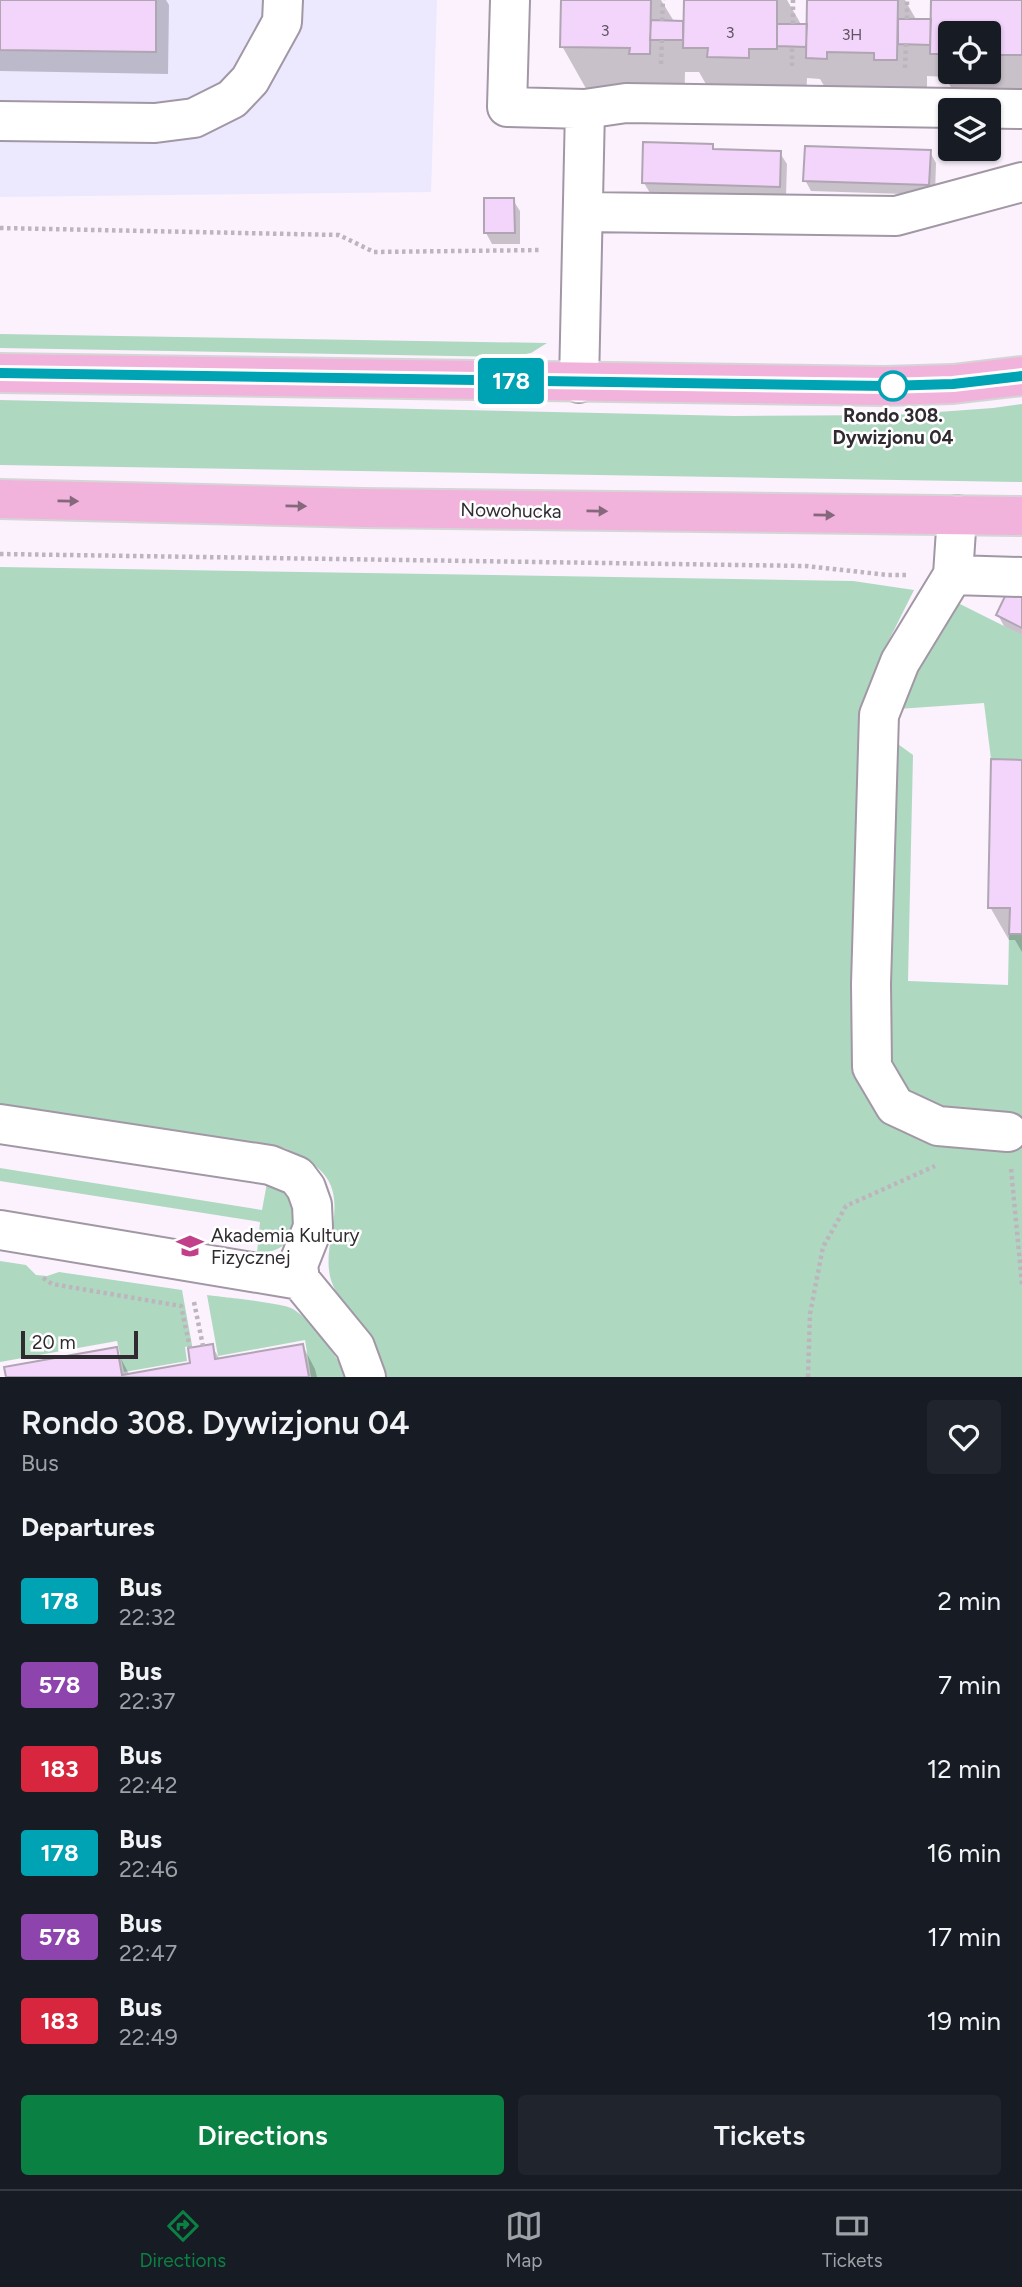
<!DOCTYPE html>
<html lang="en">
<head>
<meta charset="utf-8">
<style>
  :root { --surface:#171b24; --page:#20242c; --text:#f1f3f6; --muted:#9ea1a6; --line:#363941; --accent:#0b8043 }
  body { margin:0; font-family:Figtree,sans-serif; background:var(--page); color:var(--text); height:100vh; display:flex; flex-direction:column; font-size:26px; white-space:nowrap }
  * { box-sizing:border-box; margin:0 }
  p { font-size:23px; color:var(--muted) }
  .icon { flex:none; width:38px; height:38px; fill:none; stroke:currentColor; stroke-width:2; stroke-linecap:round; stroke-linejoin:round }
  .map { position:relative; height:1377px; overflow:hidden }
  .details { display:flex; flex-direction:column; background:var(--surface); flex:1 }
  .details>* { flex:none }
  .badge { padding:0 14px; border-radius:5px; font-size:24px; line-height:46px }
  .fabs { position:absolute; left:938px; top:21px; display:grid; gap:14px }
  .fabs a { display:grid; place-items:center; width:63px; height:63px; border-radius:7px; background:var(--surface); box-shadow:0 2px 5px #0004; font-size:35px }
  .scale { position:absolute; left:21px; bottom:18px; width:117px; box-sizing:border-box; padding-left:7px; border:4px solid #2f2b30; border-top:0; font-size:19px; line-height:24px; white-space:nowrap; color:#2f2b30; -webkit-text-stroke:5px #fff; paint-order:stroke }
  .map>.badge { position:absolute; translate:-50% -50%; box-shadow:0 0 0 4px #fff }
  h2 { padding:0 21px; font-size:26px; line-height:63px }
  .round { display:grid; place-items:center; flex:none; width:74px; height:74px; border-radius:7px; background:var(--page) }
  .headline { display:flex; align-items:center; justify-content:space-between; height:119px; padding:0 21px }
  h1 { font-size:33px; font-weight:600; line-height:52px }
  .button { display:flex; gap:14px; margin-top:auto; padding:14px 21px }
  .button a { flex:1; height:80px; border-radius:7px; background:var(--accent); color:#fff; font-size:28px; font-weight:600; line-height:80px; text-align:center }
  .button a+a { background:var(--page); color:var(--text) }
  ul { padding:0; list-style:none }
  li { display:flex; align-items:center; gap:21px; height:84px; padding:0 21px }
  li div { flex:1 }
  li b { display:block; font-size:26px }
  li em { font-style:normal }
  li .badge { min-width:77px; font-weight:700; text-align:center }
  .dock { display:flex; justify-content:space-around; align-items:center; height:98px; border-top:2px solid var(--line); background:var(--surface); font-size:19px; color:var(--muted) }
  .dock a { display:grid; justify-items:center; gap:4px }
  .dock .current { color:var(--accent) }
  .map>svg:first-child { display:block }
  .industrial { fill:#ece8fe }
  .green { fill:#afd8c1 }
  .shadow { fill:#0003; fill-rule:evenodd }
  .building { fill:#f3d4fb; stroke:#b0a5b3; stroke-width:2 }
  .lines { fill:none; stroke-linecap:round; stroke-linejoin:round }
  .minor-casing { stroke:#a297a5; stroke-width:42 }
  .major-casing { stroke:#d5d5d6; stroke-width:42 }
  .path { stroke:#bdb5be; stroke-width:4.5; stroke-dasharray:3.5 3.5; stroke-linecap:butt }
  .minor { stroke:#fff; stroke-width:38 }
  .major { stroke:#f1b3db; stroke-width:38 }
  .oneway { fill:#86687d }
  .line-casing { stroke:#fff; stroke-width:16 }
  .line { stroke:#00a3b4; stroke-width:10 }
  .stop-dot { fill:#fff; stroke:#00a3b4; stroke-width:3.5 }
  .labels { text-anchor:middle; stroke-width:5; stroke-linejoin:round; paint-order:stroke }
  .number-label { font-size:16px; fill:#605563 }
  .stop-label { font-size:19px; font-weight:bold; fill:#2f2b30; stroke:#fff }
  .street-label { font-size:19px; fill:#2f2b30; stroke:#fff }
  .poi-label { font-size:19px; fill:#2f2b30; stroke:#fff; text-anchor:start }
</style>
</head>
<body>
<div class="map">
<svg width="1022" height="1377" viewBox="0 0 1022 1377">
  <rect width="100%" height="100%" fill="#fbf2fd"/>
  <path class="industrial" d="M0,0H437L431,192L0,197Z"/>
  <path class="green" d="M0,334L547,343L531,353L509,357L0,348Z
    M0,400L734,416L896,415L993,408L1022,404V482L0,465Z
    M0,567L853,581L914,590L880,658L861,717L913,755L908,981L1008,985L1009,934H1022V1377H386C379,1338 343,1315 331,1280C322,1250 341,1219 332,1189C326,1168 303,1157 285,1148L0,1104Z
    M958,603L1022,635V760L991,759L984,703L898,709L916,668Z
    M0,1168L262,1210L267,1183C286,1187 291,1200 298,1217C288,1241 286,1252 257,1253L260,1222L0,1181Z
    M0,1261L26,1265L36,1275L47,1276L59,1272L182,1290L192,1345L185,1347L187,1361L124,1372L117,1341L0,1362Z
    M207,1295C222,1297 284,1303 293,1309C314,1322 336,1356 348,1377H311L305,1340L218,1356Z"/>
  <path class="shadow" d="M0,0H166L169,5L168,74L0,71Z
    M562,0H661L675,23H682L685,28L686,0H787L802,26L808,31L809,0H905L917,21H932V0H1022V113L962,106L945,77L927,76V112L839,111L820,79L807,78L806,102L715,100L699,72H685L684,116L597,108L562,46ZM950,33H989V72H950Z
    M712,146L715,151L780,153L787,164L786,197L650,193L644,183Z
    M930,152L936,163L935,195L811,191L805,180Z
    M513,200L520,211V244H492L486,233Z
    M1022,597V635L1004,626L998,615Z
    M1022,762V952L1015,940H1009L990,907Z
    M212,1346L220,1360L303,1346L315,1369L317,1377H7L116,1349L130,1376L192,1365Z"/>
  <path class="building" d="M0,0H156V52L0,50Z
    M561,0H651L650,54H629L630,48L560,47Z
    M684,0H777V49H749V58L707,57L708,48H683Z
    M807,0H898L897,60H874V53L827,52V59L806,58Z
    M931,0H1022V55H996L995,61H989V33H950V54H930Z
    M898,19H931L930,45L898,44Z
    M651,20L683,21V40H650Z
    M777,24H807L806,47L777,46Z
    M643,142L713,144V149L781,151L780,187L642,183Z
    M805,146L931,150L929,185L803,181Z
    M484,198H514L515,233H484Z
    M1009,588L1022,595V628L996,615Z
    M991,759L1022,760V934H1009L1010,908H988Z
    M213,1344L215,1359L303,1344L309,1377H6L4,1367L117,1347L122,1375L190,1363L188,1348Z"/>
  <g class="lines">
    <defs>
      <path id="minor" d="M510,0L507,107L585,109L579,383
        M585,109L626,103L1022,109
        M0,121L155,123L194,118L232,99L250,80L282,22L283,0
        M583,212L896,216L1022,182
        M957,515L953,575L900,662L879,715L871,984L872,1067L895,1106L938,1126L1008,1132
        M953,575L1022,577
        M0,1124L270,1165L297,1176L306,1188L312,1205L313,1227L298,1265L300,1280L355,1347L366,1377
        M0,1230L300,1280"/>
      <path id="major" d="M0,373L885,386L953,384L1022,376
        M0,499L362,508L1022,516"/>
    </defs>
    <use href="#minor" class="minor-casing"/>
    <use href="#major" class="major-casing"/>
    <path class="path" d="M907,19V0
      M662,21L663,0
      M793,24V0
      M661,64L662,40
      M792,66V47
      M905,68L906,44
      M0,228L339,235L374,252L542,250
      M0,554L806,566L888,575H908
      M1011,1169L1022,1284
      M43,1278L52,1284L181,1306L190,1348
      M194,1302L203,1346
      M808,1377L810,1314L823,1247L846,1206L935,1166"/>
    <use href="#minor" class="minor"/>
    <use href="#major" class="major"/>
  </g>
  <defs><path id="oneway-solid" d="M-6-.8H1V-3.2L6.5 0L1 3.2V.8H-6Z" transform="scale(1.75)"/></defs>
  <g class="oneway">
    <use href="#oneway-solid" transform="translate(68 501) rotate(1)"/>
    <use href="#oneway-solid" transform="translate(296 506) rotate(1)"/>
    <use href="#oneway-solid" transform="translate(597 511) rotate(1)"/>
    <use href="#oneway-solid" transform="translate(824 515) rotate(1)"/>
  </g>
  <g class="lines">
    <defs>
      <path id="line" d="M0,373L885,386L953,384L1022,376"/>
    </defs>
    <use href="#line" class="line-casing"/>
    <use href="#line" class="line"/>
  </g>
  <defs>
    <symbol id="university-bare" viewBox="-9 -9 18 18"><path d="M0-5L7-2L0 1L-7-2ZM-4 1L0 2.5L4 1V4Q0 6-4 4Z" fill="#c24089" stroke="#fff" stroke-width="2.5" paint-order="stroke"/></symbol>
  </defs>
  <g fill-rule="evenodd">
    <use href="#university-bare" x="171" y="1227" width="38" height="38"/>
  </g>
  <circle class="stop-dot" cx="893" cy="386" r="14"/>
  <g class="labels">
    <g class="number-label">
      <text x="605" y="36">3</text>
      <text x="730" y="38">3</text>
      <text x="852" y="40">3H</text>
    </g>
    <g class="stop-label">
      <text x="893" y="422">Rondo 308.<tspan x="893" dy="22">Dywizjonu 04</tspan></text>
    </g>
    <g class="street-label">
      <text transform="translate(511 510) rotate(1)" y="7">Nowohucka</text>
    </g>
    <g class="poi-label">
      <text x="211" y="1242">Akademia Kultury<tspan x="211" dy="22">Fizycznej</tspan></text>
    </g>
  </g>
</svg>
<div class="fabs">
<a><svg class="icon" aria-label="locate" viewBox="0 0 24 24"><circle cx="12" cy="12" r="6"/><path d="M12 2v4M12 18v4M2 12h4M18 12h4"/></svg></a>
<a><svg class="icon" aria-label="layers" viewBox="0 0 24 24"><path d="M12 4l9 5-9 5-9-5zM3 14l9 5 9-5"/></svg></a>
</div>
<div class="scale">20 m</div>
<b class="badge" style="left:511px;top:381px;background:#00a3b4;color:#fff">178</b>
</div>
<section class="details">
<div class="headline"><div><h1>Rondo 308. Dywizjonu 04</h1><p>Bus</p></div><a class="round"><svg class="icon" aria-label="heart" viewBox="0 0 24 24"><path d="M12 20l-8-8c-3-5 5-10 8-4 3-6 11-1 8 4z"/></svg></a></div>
<h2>Departures</h2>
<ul>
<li><span class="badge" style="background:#00a3b4;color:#fff">178</span><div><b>Bus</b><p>22:32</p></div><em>2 min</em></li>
<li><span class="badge" style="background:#8e44ad;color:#fff">578</span><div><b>Bus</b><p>22:37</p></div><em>7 min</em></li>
<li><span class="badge" style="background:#d7263d;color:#fff">183</span><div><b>Bus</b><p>22:42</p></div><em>12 min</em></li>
<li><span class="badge" style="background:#00a3b4;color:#fff">178</span><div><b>Bus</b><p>22:46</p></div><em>16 min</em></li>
<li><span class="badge" style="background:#8e44ad;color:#fff">578</span><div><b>Bus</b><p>22:47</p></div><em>17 min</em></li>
<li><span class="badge" style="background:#d7263d;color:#fff">183</span><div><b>Bus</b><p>22:49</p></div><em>19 min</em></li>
</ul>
<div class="button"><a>Directions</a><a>Tickets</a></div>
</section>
<nav class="dock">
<a class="current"><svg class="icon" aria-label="directions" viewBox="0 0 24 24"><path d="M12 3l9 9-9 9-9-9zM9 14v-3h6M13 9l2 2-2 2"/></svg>Directions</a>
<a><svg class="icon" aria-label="map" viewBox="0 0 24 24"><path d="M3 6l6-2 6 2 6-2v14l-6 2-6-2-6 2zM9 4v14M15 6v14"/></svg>Map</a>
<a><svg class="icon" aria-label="tickets" viewBox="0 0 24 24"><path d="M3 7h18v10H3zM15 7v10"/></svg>Tickets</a>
</nav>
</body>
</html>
